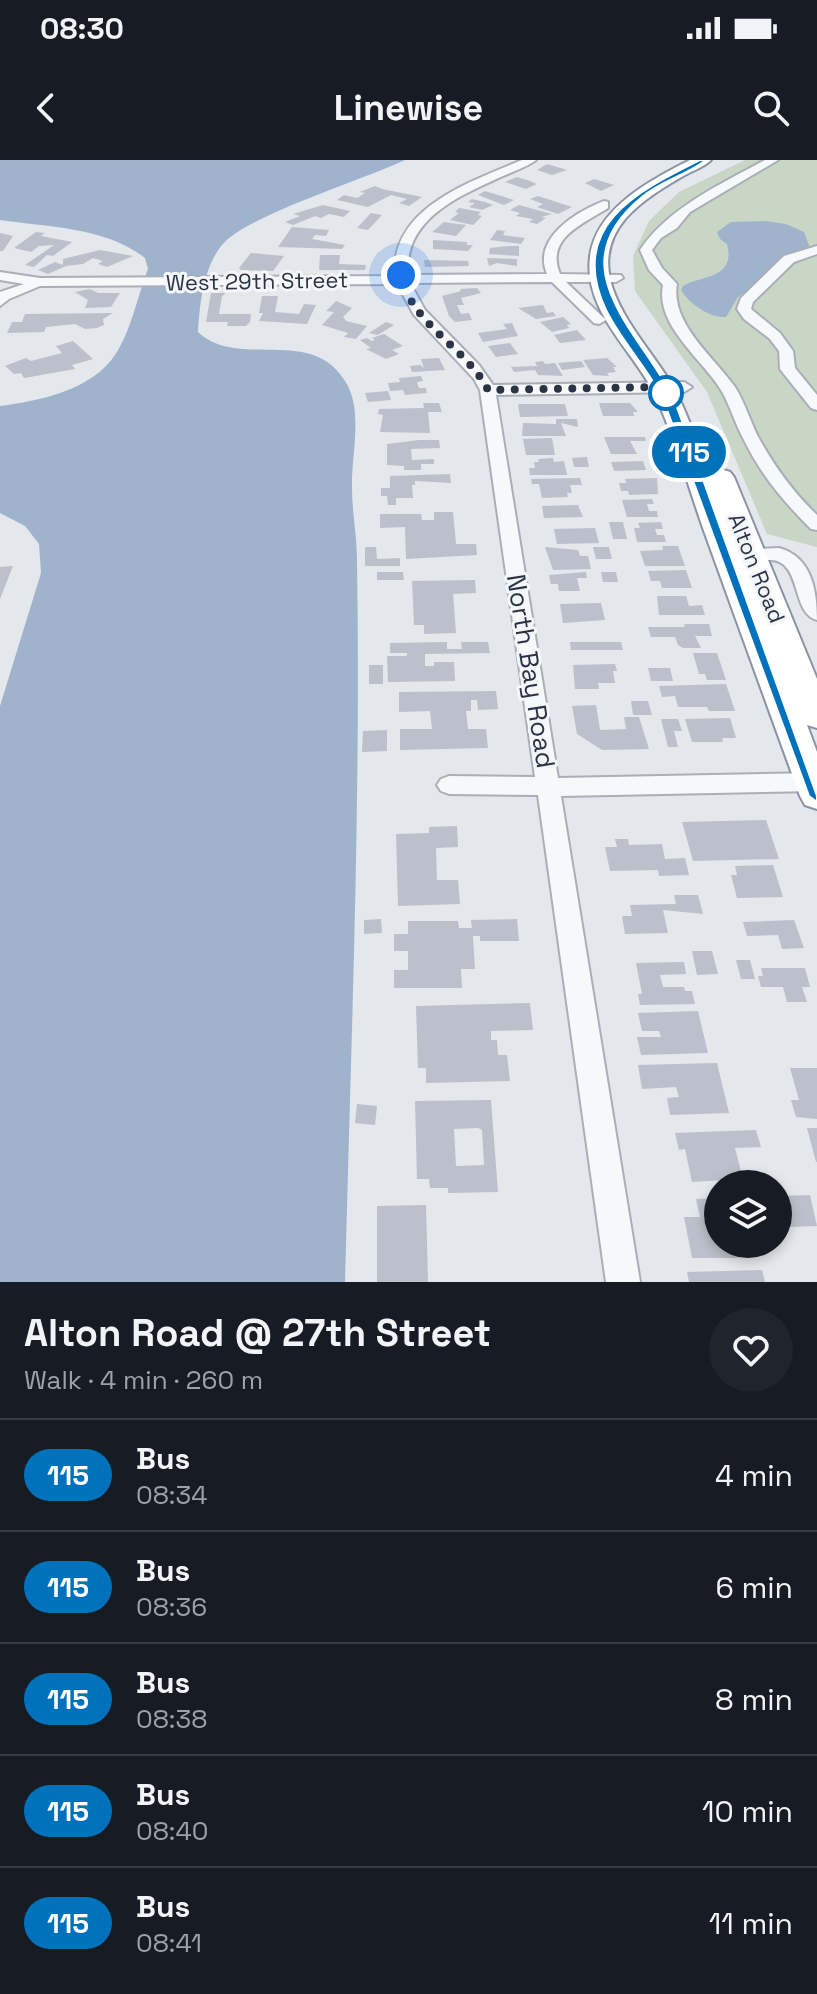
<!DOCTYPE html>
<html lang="en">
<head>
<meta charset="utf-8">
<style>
  :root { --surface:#171b24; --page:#20242c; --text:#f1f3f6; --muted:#9ea1a6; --line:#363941 }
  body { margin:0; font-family:"Space Grotesk",sans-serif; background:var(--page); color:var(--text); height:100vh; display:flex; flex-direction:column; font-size:30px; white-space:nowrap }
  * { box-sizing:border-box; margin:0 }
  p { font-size:26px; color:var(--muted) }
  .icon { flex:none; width:44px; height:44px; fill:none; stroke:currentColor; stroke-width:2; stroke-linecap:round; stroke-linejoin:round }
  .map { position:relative; height:1122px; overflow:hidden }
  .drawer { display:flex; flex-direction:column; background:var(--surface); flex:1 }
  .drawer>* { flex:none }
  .badge { padding:0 16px; border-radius:26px; font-size:28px; line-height:52px }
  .controls { position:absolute; left:704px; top:1010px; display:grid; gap:16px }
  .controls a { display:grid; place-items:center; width:88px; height:88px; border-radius:50%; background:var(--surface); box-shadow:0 4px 12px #0003; font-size:40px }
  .you { position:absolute; width:40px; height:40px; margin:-20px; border:6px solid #fff; border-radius:50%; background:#1a73e8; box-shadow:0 0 0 12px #1a73e833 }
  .map>.badge { position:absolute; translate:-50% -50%; box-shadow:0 0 0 4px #fff }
  .round { display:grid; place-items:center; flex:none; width:84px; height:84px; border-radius:42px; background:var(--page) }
  .headline { display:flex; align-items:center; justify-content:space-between; height:136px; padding:0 24px }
  h1 { font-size:38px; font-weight:600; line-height:60px }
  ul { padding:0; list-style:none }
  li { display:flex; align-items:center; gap:24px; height:112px; padding:0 24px; border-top:2px solid var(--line) }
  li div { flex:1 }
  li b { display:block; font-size:30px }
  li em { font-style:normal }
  li .badge { min-width:88px; font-weight:700; text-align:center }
  .status { display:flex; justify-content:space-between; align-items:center; height:56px; padding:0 40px; background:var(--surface); direction:ltr }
  .status svg { height:22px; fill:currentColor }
  header { display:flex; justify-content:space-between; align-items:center; height:104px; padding:0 24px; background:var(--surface); font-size:36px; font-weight:600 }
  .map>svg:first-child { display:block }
  .green { fill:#c9d6c5 }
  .water { fill:#9fb4cc }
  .building { fill:#bbc0ca; fill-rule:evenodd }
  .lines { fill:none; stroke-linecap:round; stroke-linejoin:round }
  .minor-casing { stroke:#a9aeb7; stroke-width:4 }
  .highway-casing { stroke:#8b94a3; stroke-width:4 }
  .minor { fill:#f7f8fa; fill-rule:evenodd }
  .highway { fill:#fff; fill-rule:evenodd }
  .line { fill:#0072bc; stroke:#fff; stroke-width:2 }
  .walk { stroke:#2b3445; stroke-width:8; stroke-dasharray:0 14.4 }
  .stop-dot { fill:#fff; stroke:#0072bc; stroke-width:4 }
  .labels { text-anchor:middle; stroke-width:6; stroke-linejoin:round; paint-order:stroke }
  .far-street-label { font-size:22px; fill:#2b3445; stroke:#f4f6f9 }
  .street-label { font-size:26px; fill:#2b3445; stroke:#f4f6f9 }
</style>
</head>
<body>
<div class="status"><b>08:30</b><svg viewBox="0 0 49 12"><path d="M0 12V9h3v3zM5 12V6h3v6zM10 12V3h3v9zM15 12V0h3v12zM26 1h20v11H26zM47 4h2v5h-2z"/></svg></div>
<header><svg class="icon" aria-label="back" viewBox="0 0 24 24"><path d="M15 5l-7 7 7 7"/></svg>Linewise<svg class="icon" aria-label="search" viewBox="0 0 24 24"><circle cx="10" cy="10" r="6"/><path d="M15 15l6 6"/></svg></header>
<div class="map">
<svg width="817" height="1122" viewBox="0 0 817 1122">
  <rect width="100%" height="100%" fill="#e4e7ec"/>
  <path class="green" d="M745,0H817V387L767,374L707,232L635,131L633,96L649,61L679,32Z"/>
  <path class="water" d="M0,0H405C366,19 245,56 222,85C203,109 200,142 198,172C238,210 311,165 345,221C364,250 351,295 352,328C352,352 357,376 357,401C361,641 351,882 345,1122H0V546L41,413L39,384L25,366L0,353V246C39,241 92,230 115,195C131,171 137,138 148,109L145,98C106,67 47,67 0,60Z
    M765,61L786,64L804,72L810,88L782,97L756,125L738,137L726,157C710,158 689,144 681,130L683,126C702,115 736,119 727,84L720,79L717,72L731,62Z"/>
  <path class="building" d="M547,4L567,10L552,15L537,10Z
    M517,17L530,21L537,24L526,29L505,22Z
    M594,19L614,25L601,31L585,23Z
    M375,26L382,29L422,37L409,46L399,43L407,39L391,35L368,47L337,40L344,35L357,38L365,33L360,32Z
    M485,31L514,40L504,45L478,35Z
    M538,36L572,47L558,54L537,47L543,44L530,39Z
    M472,39L485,42L493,45L482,50L469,47L475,43L468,42Z
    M323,45L350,51L344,57L329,54L321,58L315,56L293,65L285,62L300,56L293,54Z
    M519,45L552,54L541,57L546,58L537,64L529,62L533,59L516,56L520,53L510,50Z
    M459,48L481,52L478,55L482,56L473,65L450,60L459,53L455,52Z
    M371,53L382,55L368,70L357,68Z
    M444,62L451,63L466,65L456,76L432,72Z
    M292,67L329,70L326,76L315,75L312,79L345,85L342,89L278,87Z
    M497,70L505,71L503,75L525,78L521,84L490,80Z
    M36,72L45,73L41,76L72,82L53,96L47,95L34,107L25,105L54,85L39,86L31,92L14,88Z
    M0,73L13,76L3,91H0Z
    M433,80L467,82V85H473L468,91L433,89Z
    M509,86H519V96L489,94L490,88Z
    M100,90L133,96L107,107L98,104L103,101L93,98L83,104L66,106L48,114L38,110L55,102L63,105V99Z
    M251,93L284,96L273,111L241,110L239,108Z
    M320,95H340L339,104L366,105L365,110H319Z
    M487,98L517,99V106L497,103L489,106Z
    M424,100L468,101L469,106L425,107Z
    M477,128L481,133L461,138L464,145H457L461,154L469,153L472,160L455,162L449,156L442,136L461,131L460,129Z
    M90,129L98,133H120L111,147L85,148L88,140L75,132Z
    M211,133H226L222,136L219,154H251L250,162L246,166H227L228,162H206Z
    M262,136H278L275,152L299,154L304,144L316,145L307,164L259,161L263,153H259Z
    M336,141L352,148L343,157L346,161L367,166L356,179L344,177L348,173L322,165L334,152L326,151Z
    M543,145L547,153L553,152L556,156L536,159L518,148Z
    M113,153L103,159L104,165L97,168L85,169L75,164L46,167L44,172L7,173L12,162H22L25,154Z
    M563,157L571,164L567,165L569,168L552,172L540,162Z
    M386,162L394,165L378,175L369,173Z
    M512,163L518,176L483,182L478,173L507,169L503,164Z
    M577,170L586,180L560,183L554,175Z
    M384,174L403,186L392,190L399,194L386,199L366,189L371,188L360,180L367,178L372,181L375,180L372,178Z
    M73,181L93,199L72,205L75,209L24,218L21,213L14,214L5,206L26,198L31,201L62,193L56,186Z
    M510,183L518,194L496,197L488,186Z
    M439,198L445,210L412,212L410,206L420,205L424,208L421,199Z
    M607,198L617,207H613L616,212L607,213L609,216L593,215L583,200Z
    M543,201L545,204L555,203L563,216L538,215L535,210L514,212L511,207L537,206L535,202Z
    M581,201L585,207L562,210L558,203Z
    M421,216L423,221L417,222L419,228H426L427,233L405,235L403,230L390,231L388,223L400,222L399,218Z
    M388,231L391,240L368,242L365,233Z
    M423,243H439L442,252H428L430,273L380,272L383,255L378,254L379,249L424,248Z
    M599,243H630L638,252H633L634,256H603Z
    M518,244H565L568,256L520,257Z
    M556,259H577L578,267L561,263L566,276H522L523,263L556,264Z
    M604,277H645L646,281H630L637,294H611Z
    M552,278L555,295H526L523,279Z
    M419,280H439L440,288L411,289L412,300L434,299V304H421V310H404V306L387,305V284Z
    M587,297L589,307H574L572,298Z
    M553,298L554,302L564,301L567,315H530L529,308H535L534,302H539L538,299Z
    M643,301L646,310L614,311L611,302Z
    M450,314L451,323L415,321V325H412L413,338H396V345H388L387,336H381V328H390V316Z
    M580,318L582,325H570L572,333H567L568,337L542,338L539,324H532L531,319Z
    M657,318L658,334L629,335L628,331H621L619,323H626L625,319Z
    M652,339L654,344H647L649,351H657L658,357H627L622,340Z
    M578,345L583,357L544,358L542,346Z
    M434,352H453L456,384H476L477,395L406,399L405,367L380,368V354H421L422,360H434Z
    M609,362H623L627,379H613Z
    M661,362L663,369H655L657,375H664L666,382H637L634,368H640L638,363Z
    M595,368L599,383L557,384L554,369Z
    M662,386H678L685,406H645L640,391L663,390Z
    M365,387H376L377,399L400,398V406H365Z
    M545,387L578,390L580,396H588L591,409L553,410Z
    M593,387H609L612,399H596Z
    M13,406L0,439V407Z
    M686,410L692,428H662L660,421H651L648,411Z
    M377,412H403L404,420H377Z
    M586,412L587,418H577L580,431H559L558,424H551L549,415Z
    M601,412H616L618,422H603Z
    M475,420L476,433L453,434L456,473L424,474V465H414L412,421Z
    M657,436H686L689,446L702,445L705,455H659Z
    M601,443L605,460L563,463L560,444Z
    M684,464H709L712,476H695L701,488H683L678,485L675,477H651L648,467H685Z
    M447,482V489H462L461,482H488L490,493L425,494V506H434V502H454L455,521L388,522L387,496H407V493H390V483Z
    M570,482H621L623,490H571Z
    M693,493H717L726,520H707L705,514H699Z
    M615,504L617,511H613L615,523H598L599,529H575L573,505Z
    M369,505H383V524H369Z
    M648,508H670L673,521H651Z
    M726,524L735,551H709L707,547H678L675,536L662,537L659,526Z
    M496,531L498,549L478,550L477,540H471V551H466L468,569H486L488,588L400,590V569H432L430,551L399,552V532Z
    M631,541H648L652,555H633Z
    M596,545L600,570L626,569L624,557H639L649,589L602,590L577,574L572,546Z
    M730,558L736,578H722L723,582H692L685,559Z
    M661,559H678L682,571H674L678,587H668Z
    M387,570V591L362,592L363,571Z
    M766,660L779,699L693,701L682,662Z
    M457,666L458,687L436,688L437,720H458L460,744L398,746L396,674L429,673V667Z
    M615,679H628L629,685L662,684L665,699L685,698L689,715L659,716L658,710L610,711L605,687H617Z
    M773,705L783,737L737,738L731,715H737L735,706Z
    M674,735H698L703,754L663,750L668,773L625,774L622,756H632L630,745L676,744Z
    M381,759L382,773L364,774V760Z
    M517,759L519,781H480V776H473L475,809H461L462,828H394V810H408V791H394V774H408V761H458L459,768H472L471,760Z
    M794,760L804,788L782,789L778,775L747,776L743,762Z
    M692,791H712L718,814L697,815Z
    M736,800H750L755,819H741Z
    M684,802L686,814L660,815L663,827H684L685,831H692L695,844L640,845L638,834H642L636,803Z
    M761,808H805L810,827H802L807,842H787L783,827H761L758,816H763Z
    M530,843L533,870L491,871V880H497L498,895H507L510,921L426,923V908H418L416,846Z
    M698,851L708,893L641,895L637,877H661L659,871H642L638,853Z
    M717,903L729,953L670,955L667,938L679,937L676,927L642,929L638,905Z
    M790,908H817V959L796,957L791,940H799Z
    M491,940L498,1032L448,1033V1028H430L429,1019H417L415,941ZM478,968L482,970L484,1005L456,1006L454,969Z
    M357,944L377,946L375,965L355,963Z
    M807,968H817V1002H816Z
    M756,970L761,987L735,988L743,1019L692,1022L685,989L679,990L675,973Z
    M810,1035L817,1066L790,1067L782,1036Z
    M718,1038V1084H754L756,1091H736L738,1098H692L684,1057H700L696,1039Z
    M426,1045L428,1122H377V1046Z
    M762,1110L765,1122H689L687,1112Z"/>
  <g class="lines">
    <defs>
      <path id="minor" d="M522,0H536C527,7 514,11 503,16C459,36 403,59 408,115L547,114C532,79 575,52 604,41L608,42V48C583,64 545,78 560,114L621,115L623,118L616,122H566L606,160L599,164L594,163L552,122L410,123L425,150L479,205L493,225L684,222L692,227L684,232L496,235L558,618L817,613V631L561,636L640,1122H606L538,635L449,634L441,631L437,625L441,619L449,616L535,617L480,230L474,219L414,155L397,124L40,126L9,139L0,146V132L24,124L0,120V112L40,118L395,116C390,48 470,22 522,0Z
        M765,0H778L690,52L677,68L661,78L652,90L662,108L677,124C670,163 714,197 735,227C746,244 751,265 761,282C777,310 794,333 817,355V370L811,369C784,342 761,315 744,280C735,264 730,245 721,230C701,198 655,165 663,125L649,110L640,90C668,48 721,24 765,0Z
        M817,86V94L794,102L753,142L751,149L780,173L793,191L795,208L817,235V250L811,248L780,209L779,191L770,179L744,159L737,149L741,138L784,96Z
        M779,388C812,397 817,431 817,460C796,455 799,419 785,406C773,393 754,407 743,395L752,389Z"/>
      <path id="highway" d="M690,0H711C704,7 694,10 685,15C664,27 642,40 626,58C576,116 644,177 672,225C688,253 698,286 709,316L721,309L730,312L734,317L817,519V568L807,565L817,592V649L805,645L800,636C768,547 735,457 703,368C688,325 675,279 656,237C635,192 583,152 590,97C596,48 651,20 690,0Z"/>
    </defs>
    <use href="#minor" class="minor-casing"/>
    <use href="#highway" class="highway-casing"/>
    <use href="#minor" class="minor"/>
    <use href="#highway" class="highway"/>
  </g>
  <path class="line" d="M700,0H706C687,15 661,21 642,37C556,107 639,170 674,239L817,636V642L809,636L663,239C647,207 621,181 606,150C566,66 638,31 700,0Z"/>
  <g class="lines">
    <path class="walk" d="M401,115C410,163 467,188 488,230L663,227L666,233"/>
  </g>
  <circle class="stop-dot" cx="666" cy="233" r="16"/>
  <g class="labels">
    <g class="far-street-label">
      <text transform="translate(257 121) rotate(-1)" y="8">West 29th Street</text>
      <text transform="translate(757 408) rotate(68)" y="8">Alton Road</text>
    </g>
    <g class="street-label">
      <text transform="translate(531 511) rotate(81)" y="9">North Bay Road</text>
    </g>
  </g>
</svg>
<div class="controls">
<a><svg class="icon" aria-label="layers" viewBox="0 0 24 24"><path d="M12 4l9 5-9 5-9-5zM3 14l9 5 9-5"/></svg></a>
</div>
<div class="you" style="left:401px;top:115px"></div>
<b class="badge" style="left:689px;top:292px;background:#0072bc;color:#fff">115</b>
</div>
<section class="drawer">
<div class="headline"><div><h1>Alton Road @ 27th Street</h1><p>Walk · 4 min · 260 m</p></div><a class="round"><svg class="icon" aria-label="heart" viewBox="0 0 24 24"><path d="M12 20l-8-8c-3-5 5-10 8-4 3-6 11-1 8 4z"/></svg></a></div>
<ul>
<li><span class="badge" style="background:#0072bc;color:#fff">115</span><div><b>Bus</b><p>08:34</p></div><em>4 min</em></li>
<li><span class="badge" style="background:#0072bc;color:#fff">115</span><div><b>Bus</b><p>08:36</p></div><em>6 min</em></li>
<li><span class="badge" style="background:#0072bc;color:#fff">115</span><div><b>Bus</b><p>08:38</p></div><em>8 min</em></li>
<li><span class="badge" style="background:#0072bc;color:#fff">115</span><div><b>Bus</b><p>08:40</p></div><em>10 min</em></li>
<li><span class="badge" style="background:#0072bc;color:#fff">115</span><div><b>Bus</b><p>08:41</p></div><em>11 min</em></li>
</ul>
</section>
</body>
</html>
